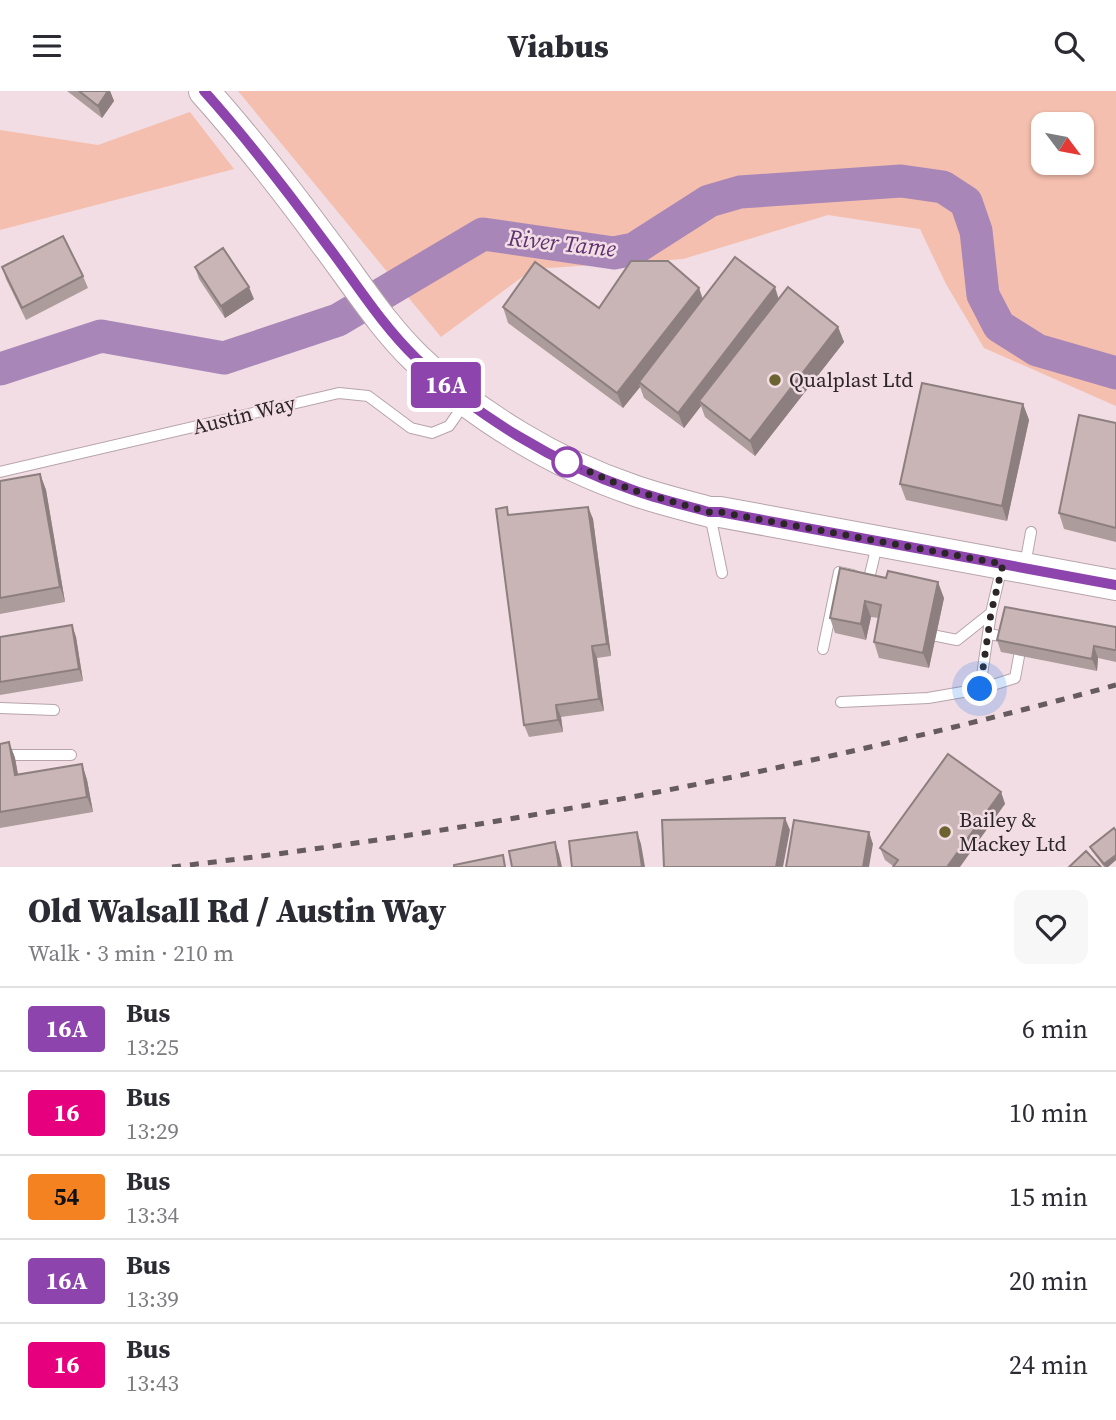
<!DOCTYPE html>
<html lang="en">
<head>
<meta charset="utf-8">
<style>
  :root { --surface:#fff; --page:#f7f7f7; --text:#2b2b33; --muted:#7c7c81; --line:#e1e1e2 }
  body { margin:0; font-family:"Source Serif 4",serif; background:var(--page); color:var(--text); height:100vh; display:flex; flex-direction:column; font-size:26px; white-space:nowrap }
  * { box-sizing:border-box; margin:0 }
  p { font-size:23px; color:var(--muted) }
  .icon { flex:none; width:38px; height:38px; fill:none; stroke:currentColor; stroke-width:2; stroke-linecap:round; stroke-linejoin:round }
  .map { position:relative; height:776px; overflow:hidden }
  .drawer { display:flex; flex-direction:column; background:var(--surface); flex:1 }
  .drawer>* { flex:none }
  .badge { padding:0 14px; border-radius:5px; font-size:24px; line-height:46px }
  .needle { width:46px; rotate:122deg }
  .tools { position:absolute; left:1031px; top:21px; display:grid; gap:14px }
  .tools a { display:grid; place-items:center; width:63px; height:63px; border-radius:14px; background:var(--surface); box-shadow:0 2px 5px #0004; font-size:35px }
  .you { position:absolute; width:35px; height:35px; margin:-18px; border:5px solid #fff; border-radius:50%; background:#1a73e8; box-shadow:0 0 0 10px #1a73e833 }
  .map>.badge { position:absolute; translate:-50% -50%; box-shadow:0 0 0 4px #fff }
  .round { display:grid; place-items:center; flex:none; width:74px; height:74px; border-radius:14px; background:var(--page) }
  .overview { display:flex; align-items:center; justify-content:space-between; height:119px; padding:0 28px }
  h1 { font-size:33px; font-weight:800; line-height:52px }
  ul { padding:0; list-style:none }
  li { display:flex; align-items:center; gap:21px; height:84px; padding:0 28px; border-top:2px solid var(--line) }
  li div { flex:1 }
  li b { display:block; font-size:26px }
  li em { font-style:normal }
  li .badge { min-width:77px; font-weight:700; text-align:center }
  header { display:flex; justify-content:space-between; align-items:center; height:91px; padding:0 28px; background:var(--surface); font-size:32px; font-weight:800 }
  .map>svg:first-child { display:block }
  .green { fill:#f4bfae; fill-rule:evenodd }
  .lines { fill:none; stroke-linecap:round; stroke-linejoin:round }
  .river { stroke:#a886b8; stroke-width:33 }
  .lane-casing { stroke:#b7a4aa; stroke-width:12 }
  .secondary-casing { stroke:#b7a4aa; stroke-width:32 }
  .lane { stroke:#fff; stroke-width:10 }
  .secondary { stroke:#fff; stroke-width:30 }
  .rail { stroke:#665b5e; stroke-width:5; stroke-dasharray:9 9; stroke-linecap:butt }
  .wall { fill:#ad9c9c }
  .shaded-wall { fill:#8d7f7f }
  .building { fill:#c9b5b5; stroke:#8d7f7f; stroke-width:2 }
  .line-casing { stroke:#fff; stroke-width:16 }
  .line { stroke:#8e44ad; stroke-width:10 }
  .walk { stroke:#2d2628; stroke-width:7; stroke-dasharray:0 12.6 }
  .poi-dot { fill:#6b6330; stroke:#f2dde4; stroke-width:2.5 }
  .stop-dot { fill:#fff; stroke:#8e44ad; stroke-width:3.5 }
  .labels { text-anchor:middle; stroke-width:5; stroke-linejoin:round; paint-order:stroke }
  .poi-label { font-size:21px; fill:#2d2628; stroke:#f2dde4; text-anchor:start }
  .street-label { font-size:21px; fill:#2d2628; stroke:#f2dde4 }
  .water-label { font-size:23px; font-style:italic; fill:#5e3271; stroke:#f2dde4 }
</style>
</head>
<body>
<header><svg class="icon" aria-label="menu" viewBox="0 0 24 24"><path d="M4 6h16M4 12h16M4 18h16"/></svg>Viabus<svg class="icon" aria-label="search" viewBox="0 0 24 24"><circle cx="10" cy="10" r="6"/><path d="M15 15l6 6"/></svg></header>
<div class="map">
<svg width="1116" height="776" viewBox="0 0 1116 776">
  <rect width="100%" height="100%" fill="#f2dde4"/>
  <path class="green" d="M238,0H1116V315L984,257L946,193L920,138L828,124L683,168L533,178L441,246ZM1043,33H1082V72H1043Z
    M190,21L234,78L0,139V39L98,54Z"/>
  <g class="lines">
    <path class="river" d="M0,278L101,245L224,267L338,229L483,143L614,162L634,158L709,110L740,101L901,90L943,96L966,111L976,140L983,204L999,235L1037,259L1116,282"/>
    <defs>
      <path id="lane" d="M0,381L339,302L368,305L411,337L432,342L449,335L465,312
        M710,424L722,482
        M1025,474L1031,441
        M867,496L878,450
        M922,542L957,549L991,522L1002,475
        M823,558L839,481L853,484
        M980,598L1015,587L1022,549L989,543
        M841,611L928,607L980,598L991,522
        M0,617L54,619
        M0,664H71"/>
      <path id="secondary" d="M204,0C248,49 288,101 327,154C356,192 381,233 416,267C474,324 556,373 633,399C658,408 684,414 710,421H720L1116,494"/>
    </defs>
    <use href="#lane" class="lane-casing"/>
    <use href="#secondary" class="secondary-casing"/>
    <use href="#lane" class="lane"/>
    <use href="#secondary" class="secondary"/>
    <path class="rail" d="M172,776C491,739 806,679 1116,594"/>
  </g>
  <path class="wall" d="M67,0H110L114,10L102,27Z
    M2,176L83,185L88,197L26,229L6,188Z
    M195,176L254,208L225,227L199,188Z
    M699,197L703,208H779L838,236L844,251L755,365L705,326L701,315L684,337L644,307L640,296L623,317L508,232L503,216L599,217Z
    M1023,313L1029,329L1007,430L906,409L900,393Z
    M1116,332V451L1064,438L1059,422Z
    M40,383L46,399L65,511L0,523V390Z
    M588,416L593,428L611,565L597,567L604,620L561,626L563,641L529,646L524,634L510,424Z
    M840,477L944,507L929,577L879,567L874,551L879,527L871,526L866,549L835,542L830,527Z
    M72,534L76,546L83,590L0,604V546Z
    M1116,536V571L1098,567L1097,580L1001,561L997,549Z
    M9,651L15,667L18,684L82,673L87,689L93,721L0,737V653Z
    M1001,701L1005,713L893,775L885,769L880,757Z
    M1090,756L1116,769L1108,776H1104L1092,760Z"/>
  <path class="shaded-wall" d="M108,0H110L114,10L102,27L98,15Z
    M249,196L254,208L225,227L221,215Z
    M775,196L780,212L699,310L701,315L684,337L678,322Z
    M699,197L704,213L639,291L640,296L623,317L617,302Z
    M838,236L844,251L755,365L750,350Z
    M1023,313L1029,329L1007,430L1002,415Z
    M40,383L46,399L65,511L60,496Z
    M588,416L593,428L611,565L607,553Z
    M938,491L944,507L929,577L923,562Z
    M865,510L871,526L866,549L861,533Z
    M72,534L76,546L83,590L79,578Z
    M592,555L597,567L604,620L599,608Z
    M1094,555L1098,567L1097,580L1092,568Z
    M556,614L561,626L563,641L558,629Z
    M9,651L15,667L21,700L15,684Z
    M82,673L87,689L93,721L87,706Z
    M1001,701L1005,713L960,776H947Z
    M785,727L790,739L783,776H776Z
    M637,741L641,753L645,776H642Z
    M869,741L873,753L869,776H863Z
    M555,751L559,763L562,776H559Z
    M1116,764V769L1108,776H1105L1104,773Z"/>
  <path class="building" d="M79,0H108L98,15Z
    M63,145L83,185L22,217L2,176Z
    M223,157L249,196L221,215L195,176Z
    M735,166L775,196L678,322L639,291Z
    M631,170H668L699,197L617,302L503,216L535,171L599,217Z
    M788,196L838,236L750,350L699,310Z
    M922,292L1023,313L1002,415L900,393Z
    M1079,324L1116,332V437L1059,422Z
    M40,383L60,496L0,507V390Z
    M507,416L508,424L588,416L607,553L592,555L599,608L556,614L558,629L524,634L496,418Z
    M840,477L886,487L888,480L938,491L923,562L874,551L881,514L865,510L861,533L830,527Z
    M1005,516L1116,536V559H1114L1094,555L1092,568L997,549Z
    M72,534L79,578L0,591V546Z
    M9,651L15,684L82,673L87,706L0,721V653Z
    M948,663L1001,701L947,776H893L898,769L880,757Z
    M785,727L776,776H664L662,729Z
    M794,729L869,741L863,776H786Z
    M1114,737L1116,740V764L1104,773L1090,756Z
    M637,741L642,776H572L569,750Z
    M555,751L559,776H512L509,760Z
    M1086,760L1101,776H1069Z
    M503,764L505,776H454V774Z"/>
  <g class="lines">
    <defs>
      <path id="line" d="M204,0C248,49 288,101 327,154C356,192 381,233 416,267C474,324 556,373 633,399C658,408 684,414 709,421H720L1116,494"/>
    </defs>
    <use href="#line" class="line-casing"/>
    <use href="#line" class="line"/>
    <path class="walk" d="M567,371L632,399L709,421H720L1003,473L991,522L980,598"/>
  </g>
  <g class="poi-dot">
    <circle cx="775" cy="289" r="7"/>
    <circle cx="945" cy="741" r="7"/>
  </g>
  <circle class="stop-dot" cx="567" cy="371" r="14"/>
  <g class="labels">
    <g class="poi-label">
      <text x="789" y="296">Qualplast Ltd</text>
      <text x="959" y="736">Bailey &amp;<tspan x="959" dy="24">Mackey Ltd</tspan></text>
    </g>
    <g class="street-label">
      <text transform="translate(244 324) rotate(-14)" y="7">Austin Way</text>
    </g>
    <g class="water-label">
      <text transform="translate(562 152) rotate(6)" y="8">River Tame</text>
    </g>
  </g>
</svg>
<div class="tools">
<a><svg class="needle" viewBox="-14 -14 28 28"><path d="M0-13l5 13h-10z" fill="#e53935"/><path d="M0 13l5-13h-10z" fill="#7c7c81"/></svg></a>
</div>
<div class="you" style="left:980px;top:598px"></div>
<b class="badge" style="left:446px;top:294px;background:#8e44ad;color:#fff">16A</b>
</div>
<section class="drawer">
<div class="overview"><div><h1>Old Walsall Rd / Austin Way</h1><p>Walk · 3 min · 210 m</p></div><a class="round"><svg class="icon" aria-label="heart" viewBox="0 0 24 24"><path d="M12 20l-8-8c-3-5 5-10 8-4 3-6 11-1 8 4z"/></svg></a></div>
<ul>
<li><span class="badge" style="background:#8e44ad;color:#fff">16A</span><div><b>Bus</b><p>13:25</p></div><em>6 min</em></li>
<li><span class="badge" style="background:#e6007e;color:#fff">16</span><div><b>Bus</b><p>13:29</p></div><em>10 min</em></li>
<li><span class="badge" style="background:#f58220;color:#111">54</span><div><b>Bus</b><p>13:34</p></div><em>15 min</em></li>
<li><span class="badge" style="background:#8e44ad;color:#fff">16A</span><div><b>Bus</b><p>13:39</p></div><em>20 min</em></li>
<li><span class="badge" style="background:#e6007e;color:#fff">16</span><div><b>Bus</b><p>13:43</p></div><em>24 min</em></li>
</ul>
</section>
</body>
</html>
